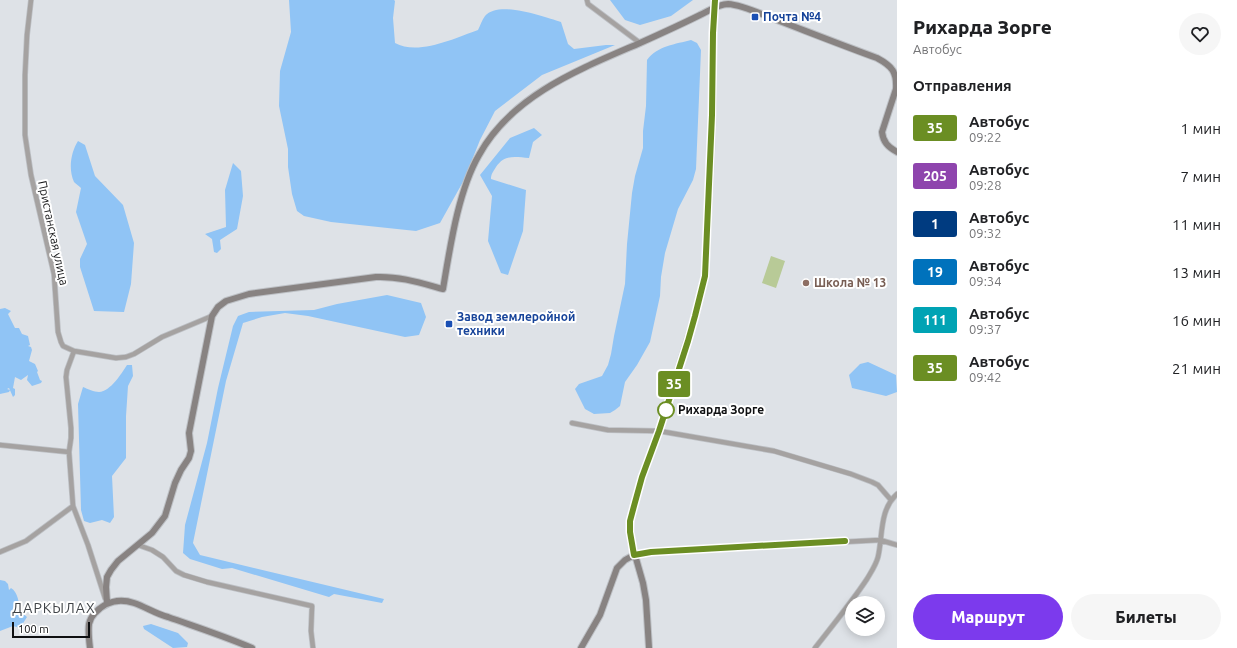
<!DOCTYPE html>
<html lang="ru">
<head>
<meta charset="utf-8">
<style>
  :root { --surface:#fff; --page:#f6f6f6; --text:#202124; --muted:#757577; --accent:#7c3aed }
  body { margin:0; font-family:Ubuntu,sans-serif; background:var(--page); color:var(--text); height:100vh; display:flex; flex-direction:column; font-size:15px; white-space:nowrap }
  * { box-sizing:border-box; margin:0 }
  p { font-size:13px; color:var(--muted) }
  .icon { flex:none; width:22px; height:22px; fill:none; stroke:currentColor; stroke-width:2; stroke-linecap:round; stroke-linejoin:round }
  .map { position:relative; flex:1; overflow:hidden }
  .side { display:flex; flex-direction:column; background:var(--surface); width:340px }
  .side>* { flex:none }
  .badge { padding:0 8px; border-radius:3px; font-size:14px; line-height:26px }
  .fabs { position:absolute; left:845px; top:596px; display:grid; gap:8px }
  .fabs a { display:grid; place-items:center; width:40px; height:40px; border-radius:50%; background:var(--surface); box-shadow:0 2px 10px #0003; font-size:20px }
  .scale { position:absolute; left:12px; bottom:10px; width:78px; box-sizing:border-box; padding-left:4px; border:2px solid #0e0f11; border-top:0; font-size:11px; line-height:14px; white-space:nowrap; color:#0e0f11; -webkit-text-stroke:3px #fff; paint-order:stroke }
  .map>.badge { position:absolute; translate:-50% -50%; box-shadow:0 0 0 2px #fff }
  h2 { padding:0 16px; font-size:15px; line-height:36px }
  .round { display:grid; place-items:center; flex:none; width:42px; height:42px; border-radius:21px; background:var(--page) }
  .overview { display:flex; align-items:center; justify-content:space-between; height:68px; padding:0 16px }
  h1 { font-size:19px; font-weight:800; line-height:30px }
  .cta { display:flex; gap:8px; margin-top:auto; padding:8px 16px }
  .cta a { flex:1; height:46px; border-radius:24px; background:var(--accent); color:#fff; font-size:16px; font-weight:800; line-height:46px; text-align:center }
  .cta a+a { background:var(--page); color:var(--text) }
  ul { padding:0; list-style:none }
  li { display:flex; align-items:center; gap:12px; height:48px; padding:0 16px }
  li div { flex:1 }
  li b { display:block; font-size:15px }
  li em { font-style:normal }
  li .badge { min-width:44px; font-weight:700; text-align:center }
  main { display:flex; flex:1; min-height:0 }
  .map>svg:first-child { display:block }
  .green { fill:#b8ca97 }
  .water { fill:#90c4f5 }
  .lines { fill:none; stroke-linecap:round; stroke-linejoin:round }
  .street-casing { stroke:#bdc0c5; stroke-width:6 }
  .secondary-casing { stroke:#bdc0c5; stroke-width:8 }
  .street { stroke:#a5a2a1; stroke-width:4.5 }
  .secondary { stroke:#888382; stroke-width:6 }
  .line-casing { stroke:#fff; stroke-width:9 }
  .line { stroke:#6b8e23; stroke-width:6 }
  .transit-dot { fill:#1a4fb4; stroke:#fff; stroke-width:1.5 }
  .education-dot { fill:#8d6e63; stroke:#fff; stroke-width:1.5 }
  .stop-dot { fill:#fff; stroke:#6b8e23; stroke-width:2 }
  .labels { text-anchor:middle; stroke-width:4; stroke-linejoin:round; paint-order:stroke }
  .transit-label { font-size:12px; font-weight:bold; fill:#164399; stroke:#fff; text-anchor:start }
  .street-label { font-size:12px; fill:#0e0f11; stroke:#fff }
  .education-label { font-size:12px; font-weight:bold; fill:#785e54; stroke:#fff; text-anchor:start }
  .stop-label { font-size:12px; font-weight:bold; fill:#0e0f11; stroke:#fff; text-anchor:start }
  .quarter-label { font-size:14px; letter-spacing:1px; fill:#3f4347; stroke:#fff }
</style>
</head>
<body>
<main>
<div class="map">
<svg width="897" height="648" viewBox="0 0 897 648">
  <rect width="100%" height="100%" fill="#dee2e7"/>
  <path class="green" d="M771,256L785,261L776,288L762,283Z"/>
  <path class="water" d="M289,0H394L395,1L393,18L395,43C418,56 455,38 478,30C480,26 482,20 485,16C499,0 544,17 561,22L568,44L574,49L606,45H615L542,75L495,111L480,140L464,180L440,223L416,231L331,222L304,216L297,211L292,194L288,167V149L279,106L280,71L291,32Z
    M610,0H693L671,16L640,25L625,20Z
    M691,40L697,43L701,50L696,169L693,180L678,209L665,253L661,277L660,296L650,342L637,365L625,382L620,406L615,410L610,413L594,414L585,409L575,389L579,384L602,376L608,365L611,354L614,336L625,284L627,244L632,193L635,176L643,148V131L646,106L647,60C657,46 676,44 691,40Z
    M534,128L542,135L533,142L529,158C515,157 505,154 496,167C493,172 491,174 491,179L526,190L523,231L508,275L501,273L488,241L492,196L480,175L510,138Z
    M78,141L85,145L95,176L123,205L134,243L131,284L124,312L94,311L80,267V259L87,244L76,212L81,188C79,186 76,184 74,182C68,169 71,152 78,141Z
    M233,163L241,171L243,196L237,229L220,240L221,249L217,253L214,252L212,239L205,234L226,227L225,190Z
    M387,295L421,303L426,317L419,335L405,337L308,316L285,313L262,317L243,323L226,381L193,543L200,555L384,599L382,603L334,594L329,597L232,568L222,569L190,559L183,553L185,525L207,443L218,388L233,326L238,316L249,312L314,310L337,304Z
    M5,308L11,311L8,314L15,328H19L22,334L28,336L30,345L28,346L31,347L32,350L29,361L35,364L38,371L37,372L40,380L42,381L41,383L32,386L27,380L28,375L21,380L15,377L13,388L15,389V395L13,397L9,388L7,389L10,390L9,392L0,394V309Z
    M868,362L896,375L897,392L886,396L852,388L849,375L860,364Z
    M127,365H132L133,376L128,386L126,416V458L112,476L114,517L110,523L102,520L90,523L84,521L81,510L78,404L83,387C88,389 94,392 99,392C111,391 121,374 127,365Z
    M0,580L5,581L8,584L9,590L11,588C18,592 19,603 20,611L27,617L20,628L13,626L0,631Z
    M151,624L178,633L188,643L187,647L173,648L144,629L143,626Z"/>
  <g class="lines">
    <defs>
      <path id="street" d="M31,0L27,35L25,75V135L31,175L54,274L58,332L61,342L63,346L74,351L116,358L126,357L134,354L162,337L212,316
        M587,0L588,4L640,43
        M74,351L67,370L66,377L71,428V438L69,452L73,506L88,545L105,598
        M572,423L608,430L659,431L774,451L851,474L872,482L878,485L891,500
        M0,445L69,452
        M138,545L152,550L163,557L176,571L184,575L207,582L312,606L311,631L313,648
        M0,552L26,541L73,506
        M634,555L651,552L880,540L897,545
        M815,648C833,625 851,603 867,579C871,572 876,565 878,557C883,536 879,510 897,494"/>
      <path id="secondary" d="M107,603L106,587L107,577L111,570L118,561L152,533L165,516L175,483L181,470L189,458L191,451L189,433L212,316L218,307L226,301L249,294L376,277C399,276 421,283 443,289C450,248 458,191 479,155C512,95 580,69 640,43C660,34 680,25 700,15C709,11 718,4 728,4C743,5 763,15 777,20C811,33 844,46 877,58C892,66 897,72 896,89L882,132C883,142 888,147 897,152
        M90,648C89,640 88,631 89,624C90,619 92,616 95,613C105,602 119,598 134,603C146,607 156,614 168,617C196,627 224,636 252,648
        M581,648L600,615L617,568L625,560L634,555
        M649,648L646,600L643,583L631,541L630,521L642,477L659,431L695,316L705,276L711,153L713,102V33L715,0"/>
    </defs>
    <use href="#street" class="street-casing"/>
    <use href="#secondary" class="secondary-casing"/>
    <use href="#street" class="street"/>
    <use href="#secondary" class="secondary"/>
  </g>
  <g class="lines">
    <defs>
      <path id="line" d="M715,0L713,33L712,115L705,276L695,316L688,341L659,431L642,477L634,506L630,521V532L634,555L651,552L845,541"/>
    </defs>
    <use href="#line" class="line-casing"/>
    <use href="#line" class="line"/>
  </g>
  <g class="transit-dot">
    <rect x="751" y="13" width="8" height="8" rx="2"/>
    <rect x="445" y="320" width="8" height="8" rx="2"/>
  </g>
  <circle class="education-dot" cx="806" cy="283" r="4"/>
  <circle class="stop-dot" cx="666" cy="410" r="8"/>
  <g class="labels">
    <g class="transit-label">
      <text x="763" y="21">Почта №4</text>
      <text x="457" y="321">Завод землеройной<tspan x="457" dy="14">техники</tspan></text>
    </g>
    <g class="street-label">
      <text transform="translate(53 233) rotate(78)" y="4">Пристанская улица</text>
    </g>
    <g class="education-label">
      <text x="814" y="287">Школа № 13</text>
    </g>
    <g class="stop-label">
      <text x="678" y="414">Рихарда Зорге</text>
    </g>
    <g class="quarter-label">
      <text x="54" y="613">ДАРКЫЛАХ</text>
    </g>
  </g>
</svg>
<div class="fabs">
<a><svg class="icon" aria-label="layers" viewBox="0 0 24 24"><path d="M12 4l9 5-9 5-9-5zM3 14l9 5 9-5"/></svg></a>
</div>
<div class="scale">100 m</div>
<b class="badge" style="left:674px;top:384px;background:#6b8e23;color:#fff">35</b>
</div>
<section class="side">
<div class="overview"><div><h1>Рихарда Зорге</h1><p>Автобус</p></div><a class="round"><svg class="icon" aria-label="heart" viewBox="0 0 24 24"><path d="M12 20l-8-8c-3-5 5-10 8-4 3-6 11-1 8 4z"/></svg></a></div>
<h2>Отправления</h2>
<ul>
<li><span class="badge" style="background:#6b8e23;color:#fff">35</span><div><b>Автобус</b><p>09:22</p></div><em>1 мин</em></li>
<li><span class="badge" style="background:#8e44ad;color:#fff">205</span><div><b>Автобус</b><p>09:28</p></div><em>7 мин</em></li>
<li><span class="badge" style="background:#003b80;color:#fff">1</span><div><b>Автобус</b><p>09:32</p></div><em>11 мин</em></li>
<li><span class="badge" style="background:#0072bc;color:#fff">19</span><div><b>Автобус</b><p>09:34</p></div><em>13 мин</em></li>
<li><span class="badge" style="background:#00a3b4;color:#fff">111</span><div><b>Автобус</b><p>09:37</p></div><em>16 мин</em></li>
<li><span class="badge" style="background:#6b8e23;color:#fff">35</span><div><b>Автобус</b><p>09:42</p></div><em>21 мин</em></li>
</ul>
<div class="cta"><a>Маршрут</a><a>Билеты</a></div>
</section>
</main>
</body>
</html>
